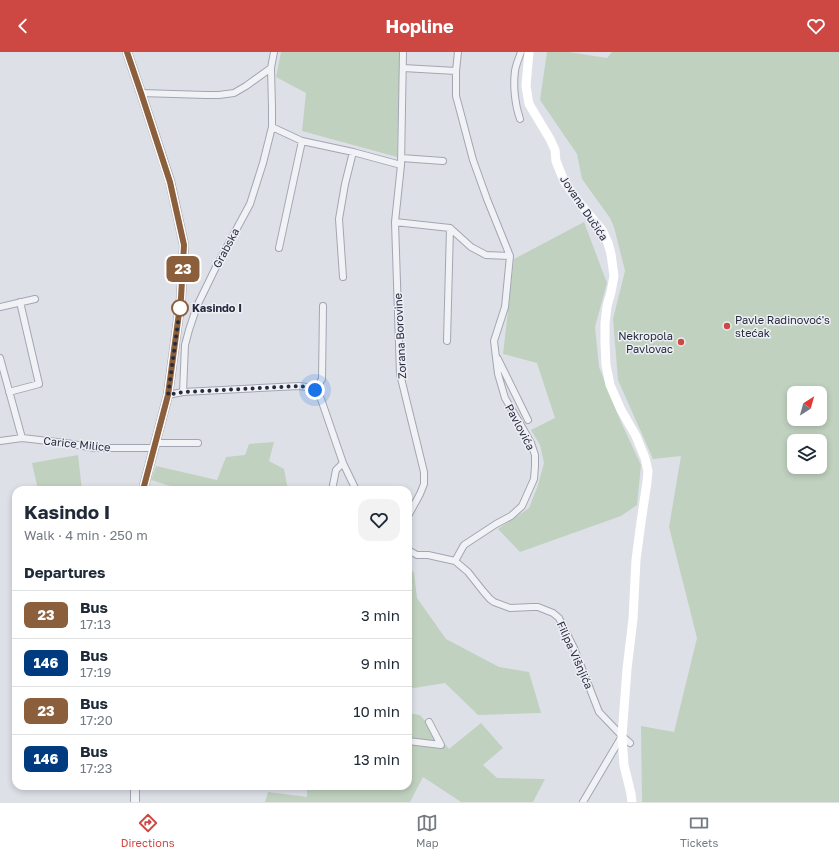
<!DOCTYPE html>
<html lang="en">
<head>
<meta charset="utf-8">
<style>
  :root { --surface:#fff; --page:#f2f2f3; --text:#1f2937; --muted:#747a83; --line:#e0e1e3; --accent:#cd4843 }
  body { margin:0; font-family:"Golos Text",sans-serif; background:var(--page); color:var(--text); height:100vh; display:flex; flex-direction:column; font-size:15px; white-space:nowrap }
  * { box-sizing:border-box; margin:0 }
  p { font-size:13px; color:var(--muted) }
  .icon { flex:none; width:22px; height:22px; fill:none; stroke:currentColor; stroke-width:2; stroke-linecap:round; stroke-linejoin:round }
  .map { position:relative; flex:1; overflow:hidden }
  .details { position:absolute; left:12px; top:434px; width:400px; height:304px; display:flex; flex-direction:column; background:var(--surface); border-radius:12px; box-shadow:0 2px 6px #0003 }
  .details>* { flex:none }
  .badge { padding:0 8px; border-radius:6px; font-size:14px; line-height:26px }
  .needle { width:26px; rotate:37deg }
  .buttons { position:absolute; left:787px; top:334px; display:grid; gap:8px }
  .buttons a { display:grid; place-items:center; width:40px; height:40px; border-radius:8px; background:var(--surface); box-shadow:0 2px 6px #0003; font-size:20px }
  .you { position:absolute; width:20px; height:20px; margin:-10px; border:3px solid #fff; border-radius:50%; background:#1a73e8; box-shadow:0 0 0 6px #1a73e833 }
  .map>.badge { position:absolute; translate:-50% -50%; box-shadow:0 0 0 2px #fff }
  h2 { padding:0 12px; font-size:15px; line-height:36px }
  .round { display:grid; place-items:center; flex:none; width:42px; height:42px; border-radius:12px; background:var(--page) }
  .summary { display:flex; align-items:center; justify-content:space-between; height:68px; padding:0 12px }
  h1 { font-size:19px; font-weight:700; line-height:30px }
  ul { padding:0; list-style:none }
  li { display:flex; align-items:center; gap:12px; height:48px; padding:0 12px; border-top:1px solid var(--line) }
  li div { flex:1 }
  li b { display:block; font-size:15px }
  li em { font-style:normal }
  li .badge { min-width:44px; font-weight:700; text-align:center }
  header { display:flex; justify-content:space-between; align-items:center; height:52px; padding:0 12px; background:var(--accent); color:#fff; font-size:18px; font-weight:700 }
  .tabs { display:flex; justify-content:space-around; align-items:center; height:56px; border-top:1px solid var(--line); background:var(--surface); font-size:11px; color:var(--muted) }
  .tabs a { display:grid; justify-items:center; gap:2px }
  .tabs .current { color:var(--accent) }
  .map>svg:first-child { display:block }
  .green { fill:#c0d1bf; fill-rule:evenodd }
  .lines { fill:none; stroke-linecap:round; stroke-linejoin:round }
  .minor-casing { stroke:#a3a6b2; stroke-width:8 }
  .tertiary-casing { stroke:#a3a6b2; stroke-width:10 }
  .minor { stroke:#f1f2f6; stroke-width:6 }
  .tertiary { stroke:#f1f2f6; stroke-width:8 }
  .secondary { stroke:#fff; stroke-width:9 }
  .line-casing { stroke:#fff; stroke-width:9 }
  .line { stroke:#8b5e3c; stroke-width:6 }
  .walk { stroke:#272b3e; stroke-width:4; stroke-dasharray:0 7.2 }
  .stop-dot { fill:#fff; stroke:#8b5e3c; stroke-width:2 }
  .poi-dot { fill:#cd4843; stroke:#edeff5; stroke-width:1.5 }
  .labels { text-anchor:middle; stroke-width:3; stroke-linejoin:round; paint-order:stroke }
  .street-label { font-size:11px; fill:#272b3e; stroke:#edeff5 }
  .stop-label { font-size:11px; font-weight:bold; fill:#272b3e; stroke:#edeff5; text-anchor:start }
  .poi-label { font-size:11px; fill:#272b3e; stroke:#edeff5; text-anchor:start }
</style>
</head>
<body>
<header><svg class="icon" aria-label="back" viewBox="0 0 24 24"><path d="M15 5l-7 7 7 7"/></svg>Hopline<svg class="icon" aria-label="heart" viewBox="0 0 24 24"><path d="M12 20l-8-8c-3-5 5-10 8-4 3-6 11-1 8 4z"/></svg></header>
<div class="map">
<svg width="839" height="750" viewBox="0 0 839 750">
  <rect width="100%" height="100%" fill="#dee0e8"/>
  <path class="green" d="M281,0H400L397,105L302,79L306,41L276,25Z
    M547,0H569L607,6L612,0H839V750H642L641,674L674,680L697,586L669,475L681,404L653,407L618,328L613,267L625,219L614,175L610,166L582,127L577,102L540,48ZM794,341H820V367H794ZM794,389H820V415H794Z
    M584,170L607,231L595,275L599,315L621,370L641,413L637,453L621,464L520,500L498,477L529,456L538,433L544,411L540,393L531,378L555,366L537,311L503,302L514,207Z
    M274,390L269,409L284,417L288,438H183L151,428L156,414L217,428L226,405L245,403L249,392Z
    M78,403L82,438H38L32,411Z
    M408,513L414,521L417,546L446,587L499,615L529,620L541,661L478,663L445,631L408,637Z
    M408,661L420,663L449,697L481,671L503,696L483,713L497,726L545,727L533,750H461L423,725L410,750H265L268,740L307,745V734H408Z"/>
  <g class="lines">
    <defs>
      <path id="minor" d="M403,0L401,113L395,170L400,322L424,420V432L420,442L408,464
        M403,16L456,19
        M141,41L206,43H219L234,41L246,34L271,16
        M520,67C515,53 513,34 515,19C516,12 519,6 521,0
        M272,75L302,89L353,100L401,113
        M401,106L443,109
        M395,170L450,176L471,195L486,203L510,204
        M279,196L302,89
        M343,225L339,167L345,132L353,100
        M0,255L35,247
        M447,289L450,176
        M0,306L22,386
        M498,307L528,368
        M315,338L322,327L323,254
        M9,340L39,332L20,250
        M183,340L185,293L189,278L197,254L215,217L250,152L263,111L272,75V56L271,16L274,0
        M168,343L183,340L299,334C312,335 314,337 321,347L343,411L356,438
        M0,389L22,386L66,391L95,396H154
        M155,391H198
        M332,438L336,418L343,411
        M408,498L417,503H428L455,509L468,520L483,539L490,547L494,550L510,556L532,555H538L553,561L559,566L574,596L599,660L622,684L630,691
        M455,509L464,493L496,472L511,464L522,454L534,427L535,414V403L531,391L522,375L505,346L498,322L494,289L505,255L510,204L487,147L473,108L459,55L456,44V19L458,0
        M408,689L441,693L429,670
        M147,734H163
        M583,750L622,684"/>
      <path id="tertiary" d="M127,0L141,41L170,129L184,193L181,246L168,343L143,438
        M135,734V750"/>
    </defs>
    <use href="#minor" class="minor-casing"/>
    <use href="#tertiary" class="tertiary-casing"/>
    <use href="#minor" class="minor"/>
    <use href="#tertiary" class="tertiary"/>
    <path class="secondary" d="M529,0L526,34L529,52L550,87L555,98L556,109L564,129L578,149L602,178L608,191L611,202L614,224L611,240L607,254L605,271V291L606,313L610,333L621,358L636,384L645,406L648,419L647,430L641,470L636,508L633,567L627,617L622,684L624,713L631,742L632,750"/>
  </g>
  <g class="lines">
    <defs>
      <path id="line" d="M127,0L141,41L170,130L184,193L181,246L168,343L143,438"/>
    </defs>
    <use href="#line" class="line-casing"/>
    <use href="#line" class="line"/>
    <path class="walk" d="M180,256L168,343L183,340L299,334L309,335L315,338"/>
  </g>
  <circle class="stop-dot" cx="180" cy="256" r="8"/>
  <g class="poi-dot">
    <circle cx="727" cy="274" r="4"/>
    <circle cx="681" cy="290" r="4"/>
  </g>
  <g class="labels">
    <g class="street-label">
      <text transform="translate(584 156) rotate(56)" y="4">Jovana Dučića</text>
      <text transform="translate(226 196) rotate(-62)" y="4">Grabska</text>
      <text transform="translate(400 284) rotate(-93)" y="4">Zorana Borovine</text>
      <text transform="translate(520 375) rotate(62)" y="4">Pavlovića</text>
      <text transform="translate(77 392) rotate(6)" y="4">Carice Milice</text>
      <text transform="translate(575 603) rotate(66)" y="4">Filipa Višnjića</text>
    </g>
    <g class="stop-label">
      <text x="192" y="260">Kasindo I</text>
    </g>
    <g class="poi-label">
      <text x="735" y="272">Pavle Radinovoć's<tspan x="735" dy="13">stećak</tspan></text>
      <text x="673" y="288" text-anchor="end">Nekropola<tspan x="673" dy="13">Pavlovac</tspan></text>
    </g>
  </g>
</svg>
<div class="buttons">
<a><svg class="needle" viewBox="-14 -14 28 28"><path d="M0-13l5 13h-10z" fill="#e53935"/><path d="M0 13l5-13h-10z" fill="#747a83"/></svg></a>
<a><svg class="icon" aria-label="layers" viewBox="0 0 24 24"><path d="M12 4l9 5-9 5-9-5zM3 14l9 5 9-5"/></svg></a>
</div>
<div class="you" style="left:315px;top:338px"></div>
<b class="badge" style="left:183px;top:217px;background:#8b5e3c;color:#fff">23</b>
<section class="details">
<div class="summary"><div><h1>Kasindo I</h1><p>Walk · 4 min · 250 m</p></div><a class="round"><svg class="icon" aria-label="heart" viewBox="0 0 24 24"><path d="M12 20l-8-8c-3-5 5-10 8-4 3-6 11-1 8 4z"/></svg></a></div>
<h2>Departures</h2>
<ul>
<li><span class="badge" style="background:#8b5e3c;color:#fff">23</span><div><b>Bus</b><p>17:13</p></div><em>3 min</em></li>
<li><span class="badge" style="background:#003b80;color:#fff">146</span><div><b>Bus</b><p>17:19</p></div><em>9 min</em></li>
<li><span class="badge" style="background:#8b5e3c;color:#fff">23</span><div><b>Bus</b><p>17:20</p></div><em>10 min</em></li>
<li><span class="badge" style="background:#003b80;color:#fff">146</span><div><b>Bus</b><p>17:23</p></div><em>13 min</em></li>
</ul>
</section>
</div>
<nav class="tabs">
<a class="current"><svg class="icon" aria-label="directions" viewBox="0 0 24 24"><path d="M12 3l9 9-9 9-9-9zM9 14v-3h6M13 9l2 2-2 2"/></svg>Directions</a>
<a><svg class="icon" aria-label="map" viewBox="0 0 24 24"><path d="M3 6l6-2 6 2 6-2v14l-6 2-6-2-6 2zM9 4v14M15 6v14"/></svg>Map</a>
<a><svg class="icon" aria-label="tickets" viewBox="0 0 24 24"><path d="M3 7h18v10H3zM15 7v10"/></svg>Tickets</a>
</nav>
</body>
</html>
